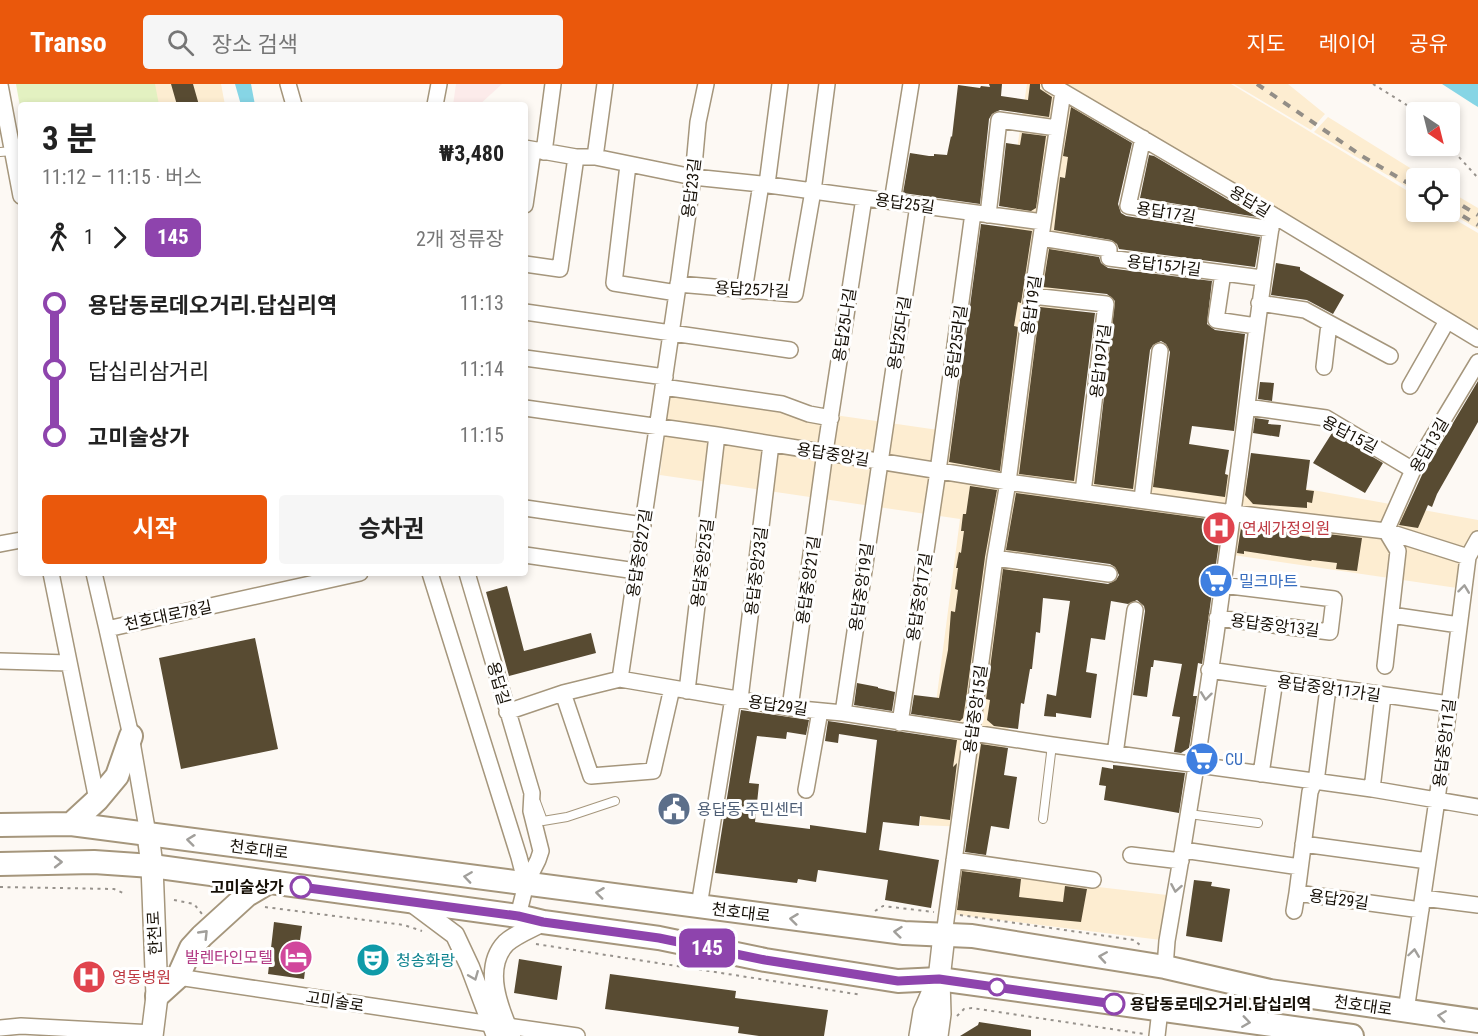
<!DOCTYPE html>
<html lang="ko">
<head>
<meta charset="utf-8">
<style>
  :root { --surface:#fff; --page:#f6f6f6; --text:#222; --muted:#767676; --accent:#ea580c }
  body { margin:0; font-family:"Roboto Condensed","Noto Sans KR",sans-serif; background:var(--page); color:var(--text); height:100vh; display:flex; flex-direction:column; font-size:22px; white-space:nowrap }
  * { box-sizing:border-box; margin:0 }
  p { font-size:20px; color:var(--muted) }
  .icon { flex:none; width:33px; height:33px; fill:none; stroke:currentColor; stroke-width:2; stroke-linecap:round; stroke-linejoin:round }
  .map { position:relative; flex:1; overflow:hidden }
  .details { position:absolute; left:18px; top:18px; width:510px; height:474px; display:flex; flex-direction:column; background:var(--surface); border-radius:6px; box-shadow:0 3px 9px #0003 }
  .details>* { flex:none }
  .badge { padding:0 12px; border-radius:9px; font-size:21px; line-height:39px }
  .needle { width:39px; rotate:145deg }
  .tools { position:absolute; left:1406px; top:18px; display:grid; gap:12px }
  .tools a { display:grid; place-items:center; width:54px; height:54px; border-radius:6px; background:var(--surface); box-shadow:0 3px 9px #0003; font-size:30px }
  .map>.badge { position:absolute; translate:-50% -50%; box-shadow:0 0 0 3px #fff }
  .legs { display:flex; align-items:center; gap:9px; height:66px; padding:0 24px; font-size:20px }
  .legs p { margin-inline-start:auto }
  .headline { display:flex; align-items:center; justify-content:space-between; height:102px; padding:0 24px }
  h1 { font-size:33px; font-weight:700; line-height:45px }
  .cta { display:flex; gap:12px; margin-top:auto; padding:12px 24px }
  .cta a { flex:1; height:69px; border-radius:6px; background:var(--accent); color:#fff; font-size:24px; font-weight:700; line-height:69px; text-align:center }
  .cta a+a { background:var(--page); color:var(--text) }
  ul { padding:0 24px; list-style:none }
  li { display:flex; align-items:center; gap:21px; height:66px; font-size:22px }
  li i { display:grid; place-items:center; width:9px; height:100%; margin:0 8px; background:currentColor }
  li i::after { content:''; width:15px; height:15px; margin:-8px; border:4px solid; border-radius:50%; background:var(--surface) }
  li p { margin-inline-start:auto }
  li:first-child i { background:linear-gradient(#0000 50%,currentColor 0) }
  li:last-child i { background:linear-gradient(currentColor 50%,#0000 0) }
  header { display:flex; align-items:center; gap:36px; box-sizing:border-box; height:84px; padding:0 30px; background:var(--accent); color:#fff }
  header strong { font-size:28px }
  nav { display:flex; gap:33px; margin-inline-start:auto; font-size:21px }
  .search { width:420px; height:54px; background:var(--page); display:flex; align-items:center; gap:15px; box-sizing:border-box; padding:0 21px; border-radius:6px; color:var(--muted); font-size:22px }
  .map>svg:first-child { display:block }
  .built { fill:#fdedd1 }
  .education { fill:#fcebea }
  .grass { fill:#e3f1c1 }
  .water { fill:#86d5e5 }
  .building { fill:#584b32 }
  .lines { fill:none; stroke-linecap:round; stroke-linejoin:round }
  .service-casing { stroke:#a5967c; stroke-width:10 }
  .minor-casing { stroke:#a5967c; stroke-width:18 }
  .tertiary-casing { stroke:#a5967c; stroke-width:21 }
  .secondary-casing { stroke:#a5967c; stroke-width:24 }
  .primary-casing { stroke:#a5967c; stroke-width:26 }
  .path { stroke:#97928c; stroke-width:2; stroke-dasharray:3 4.5; stroke-linecap:butt }
  .service { stroke:#fff; stroke-width:8 }
  .minor { stroke:#fff; stroke-width:15 }
  .tertiary { stroke:#fff; stroke-width:18 }
  .secondary { stroke:#fff; stroke-width:21 }
  .primary { stroke:#fff; stroke-width:22 }
  .rail { stroke:#938e87; stroke-width:4; stroke-dasharray:8 8; stroke-linecap:butt }
  .oneway { stroke:#a19f9b }
  .line-1-casing { stroke:#fff; stroke-width:14 }
  .line-1 { stroke:#8e44ad; stroke-width:9 }
  .stop-1-dot { fill:#fff; stroke:#8e44ad; stroke-width:3 }
  .labels { text-anchor:middle; stroke-width:6; stroke-linejoin:round; paint-order:stroke }
  .street-label { font-size:16px; fill:#150f06; stroke:#fff }
  .health-label { font-size:16px; fill:#be3a42; stroke:#fff; text-anchor:start }
  .shop-label { font-size:16px; fill:#366cbe; stroke:#fff; text-anchor:start }
  .service-label { font-size:16px; fill:#4e5e75; stroke:#fff; text-anchor:start }
  .stop-label { font-size:16px; font-weight:bold; fill:#150f06; stroke:#fff; text-anchor:end }
  .hotel-label { font-size:16px; fill:#b23c85; stroke:#fff; text-anchor:end }
  .culture-label { font-size:16px; fill:#0d838f; stroke:#fff; text-anchor:start }
</style>
</head>
<body>
<header>
<strong>Transo</strong>
<div class="search"><svg class="icon" aria-label="search" viewBox="0 0 24 24"><circle cx="10" cy="10" r="6"/><path d="M15 15l6 6"/></svg>장소 검색</div>
<nav><a>지도</a><a>레이어</a><a>공유</a></nav>
</header>
<div class="map">
<svg width="1478" height="952" viewBox="0 0 1478 952">
  <rect width="100%" height="100%" fill="#fdf9f4"/>
  <path class="built" d="M148,0H221L225,21H150Z
    M1027,0H1043L1093,32L1055,359L1478,436V448L1457,504L1044,443L991,744L920,741L960,435L660,391L669,307L973,351Z
    M1052,0H1231L1416,112V128H1442L1478,149V255Z
    M1234,0H1288L1325,30L1311,46Z
    M1328,33L1415,87L1428,94H1416V108L1314,48Z
    M1449,107L1478,124V145L1448,128Z
    M957,782L1021,794L1167,811L1161,856L952,830Z"/>
  <path class="education" d="M456,0H502L479,21H453Z"/>
  <path class="grass" d="M16,0H155L159,21H21V28Z"/>
  <path class="water" d="M235,0H251L255,21H241Z
    M1442,0H1478V23L1473,20Z"/>
  <path class="building" d="M171,0H193L199,21H177Z
    M989,0H1002L1001,12L1028,16L1030,0H1040V5L1052,13L1049,33L1000,26L992,30L989,35L980,120L903,109L910,69L929,72H934V70L947,71L951,52L952,53L958,1L980,4L981,2L990,3Z
    M1071,23L1132,59L1118,120L1121,129L1126,132L1260,153L1255,183L1119,165L1117,160L1111,156L1054,146L1060,93L1065,94L1068,73L1063,72Z
    M1022,49L1046,52L1036,124L1031,127L999,122L1006,59L1020,61Z
    M1149,71L1154,72L1257,133L1140,114Z
    M981,140L1032,147L1021,219L1018,218L1014,242L1018,243L1000,387L949,378Z
    M1049,165L1099,173L1101,179L1108,184L1212,197L1207,240L1215,246L1245,250L1234,347L1192,342L1189,360L1229,366L1225,390L1228,391L1225,413L1153,403L1170,268L1166,260L1161,257L1153,261L1150,266L1133,405L1094,400L1115,217L1107,210L1043,203Z
    M1276,179L1300,183V186L1344,211L1333,230L1307,216L1271,211Z
    M1040,223L1095,229L1074,397L1019,390Z
    M1478,297V338L1437,410L1432,423L1428,421L1418,444L1399,441L1422,391Z
    M1260,298L1274,299L1272,317L1258,315Z
    M1255,334L1269,336L1268,340L1281,341L1279,353L1253,349Z
    M1332,349L1383,379L1365,409L1313,379Z
    M1251,369L1310,376L1306,406L1314,407L1312,419L1307,418V424L1253,420L1245,411Z
    M970,402L997,406L985,473L966,615L963,634L960,637L911,630L914,611L939,614L948,566L951,527L955,528L958,506L955,505L958,484H956L959,468L961,469L964,447H961L963,430H966Z
    M1016,409L1222,437L1202,580L1198,579L1193,612H1197L1189,664L1181,669L1174,668L1180,633L1172,632L1182,580L1154,576L1153,583H1151L1147,613L1133,611L1145,527L1144,522L1137,516L1128,520L1111,517L1105,556L1091,554L1086,588L1097,590L1091,634L1056,629V633L1044,632L1047,610L1056,612L1070,517L1043,514L1040,549L1036,548L1032,585H1030L1024,620L1021,619L1018,645L994,642L987,636L990,616L986,615L1003,485L1108,500L1116,496L1119,491L1115,483L1110,480L1006,466Z
    M1246,440L1287,447V450L1318,454L1319,449L1362,454L1357,487L1336,485L1337,479L1312,476L1311,477L1244,467V470L1237,469L1241,444Z
    M507,502L524,567L591,549L596,569L509,592L486,508Z
    M255,554L278,665L181,685L159,574Z
    M857,599L878,603V604L895,608L892,627L854,621Z
    M741,626L809,636L806,651L787,648L786,655L757,652L749,699L759,700L755,738L810,745V741L866,749L877,656L839,650L838,659L825,657L828,637L957,656L953,683L957,679L950,736L920,732L919,742L883,738L879,766L939,776L931,824L885,816L888,796L818,786L816,798L798,795L797,799L715,789Z
    M981,660L1008,664L1004,691L1017,693L1009,745L991,742L986,771L965,768Z
    M1113,681L1185,689L1179,729L1104,716L1106,702L1099,701L1102,683L1113,685Z
    M962,787L1021,795L1019,813L1063,818L1065,802L1087,805L1081,838L957,826Z
    M1194,796L1212,798L1211,802L1230,805L1222,858L1186,852Z
    M274,838L302,842L298,870L307,871L304,895L268,890Z
    M519,875L562,882L557,916L514,909Z
    M610,890L736,907L735,914L828,926L824,952H759L738,949L739,943L605,925Z
    M979,938L1031,946V952H960L978,941Z"/>
  <g class="lines">
    <defs>
      <path id="service" d="M0,68L13,67
        M536,718L543,737L567,733L615,717
        M1189,730L1258,739
        M1043,735L1052,661"/>
      <path id="minor" d="M288,0L294,21
        M1050,0L1273,131L1478,255
        M0,1L21,112
        M435,21L439,0
        M1143,54L1128,122L1271,145
        M525,64L576,73H595L693,93L761,100L1043,138
        M544,68L553,0
        M595,73L605,0
        M628,81L614,199L677,209
        M767,100L780,0
        M892,118L911,0
        M525,121L533,66
        M988,131L999,36L1057,44
        M1041,154L1109,165V174L1262,194
        M525,180L560,185L576,73
        M1223,189L1216,236L1256,242
        M678,200L795,210L813,107L827,0
        M744,207L761,100
        M1032,212L1106,220L1083,408
        M1259,219L1305,226L1390,272
        M525,228L790,266
        M525,274L665,293
        M1324,283L1329,240
        M1410,302L1447,237
        M663,303L782,320L809,330L831,334
        M1247,323L1326,334L1413,386
        M525,324L717,351L1008,398L1233,429L1386,447L1468,473
        M1142,415L1160,267
        M525,424L643,441
        M0,460L21,456
        M525,471L636,487
        M995,474L1109,490
        M51,489L97,716
        M94,489L107,545
        M430,489L519,773L526,800L518,832
        M467,489L532,709L531,727L541,767L538,776L526,800
        M1391,531L1459,541
        M1217,534L1330,548L1334,515L1222,501
        M0,577L69,579
        M1385,582L1398,467L1386,447L1413,386L1478,278
        M1209,586L1449,620
        M620,595L677,209L693,93L698,38L706,0
        M1328,604L1317,690L1310,708L1297,809L1421,826
        M687,607L717,351
        M563,609L591,692L653,687L672,604
        M740,615L771,360
        M790,624L825,368L864,114
        M507,628L563,609L620,595L790,624L843,629L1052,661L1372,705L1478,723
        M843,629L918,121
        M900,639L938,387L973,129
        M1115,670L1135,526
        M1261,690L1275,596
        M1372,705L1383,612
        M806,706L820,627
        M148,750L131,652L107,545L360,489
        M1303,760L1428,777
        M1183,766L1300,783
        M1131,771L1181,777
        M954,776L1093,796
        M1423,814L1478,821
        M699,822L733,614
        M1294,827L1297,809
        M944,851L995,474L1008,398L1032,212L1063,8
        M1165,883L1167,857C1192,714 1214,571 1233,427C1247,329 1257,230 1273,131
        M178,893L491,940
        M1406,927L1437,716L1468,473L1478,455
        M507,942L577,952
        M0,944L21,942L153,949
        M1157,952L1160,926"/>
      <path id="tertiary" d="M411,818L455,851L470,883L496,952
        M511,952C499,925 482,884 506,859C516,850 532,844 543,838"/>
      <path id="secondary" d="M148,750L152,782L157,912L152,952
        M920,952L924,928L937,898
        M937,952L940,930L939,895L944,851"/>
      <path id="primary" d="M71,740L97,716L117,692L131,652
        M0,741L71,740L904,849L972,852L1165,883L1270,907L1478,937
        M0,780L94,778L152,782L518,832L543,838L659,854L765,876L898,897L939,895L1352,952
        M157,912L178,893L191,864L202,852L247,811L269,798"/>
    </defs>
    <use href="#service" class="service-casing"/>
    <use href="#minor" class="minor-casing"/>
    <use href="#tertiary" class="tertiary-casing"/>
    <use href="#secondary" class="secondary-casing"/>
    <use href="#primary" class="primary-casing"/>
    <path class="path" d="M1373,0L1418,28
      M1449,62L1478,94
      M0,803L114,805L123,809
      M174,816L194,820L202,830
      M265,823L404,841L422,847
      M875,827L883,822L934,828
      M960,831L1134,856L1140,861
      M536,860L862,911
      M957,932L964,925L972,924L1144,950"/>
    <use href="#service" class="service"/>
    <use href="#minor" class="minor"/>
    <use href="#tertiary" class="tertiary"/>
    <use href="#secondary" class="secondary"/>
    <use href="#primary" class="primary"/>
    <path class="rail" d="M1257,0L1362,72L1416,104
      M1449,114L1478,131
      M1449,124L1478,141"/>
  </g>
  <defs><path id="oneway-chevron" d="M-2-3.5L2.5 0L-2 3.5" fill="none" stroke-width="1.6" stroke-linecap="round" stroke-linejoin="round" transform="scale(1.5)"/></defs>
  <g class="oneway">
    <use href="#oneway-chevron" transform="translate(1464 505) rotate(-83)"/>
    <use href="#oneway-chevron" transform="translate(1206 612) rotate(97)"/>
    <use href="#oneway-chevron" transform="translate(191 756) rotate(-173)"/>
    <use href="#oneway-chevron" transform="translate(58 778)"/>
    <use href="#oneway-chevron" transform="translate(468 793) rotate(-172)"/>
    <use href="#oneway-chevron" transform="translate(1176 804) rotate(100)"/>
    <use href="#oneway-chevron" transform="translate(600 809) rotate(-173)"/>
    <use href="#oneway-chevron" transform="translate(794 835) rotate(-173)"/>
    <use href="#oneway-chevron" transform="translate(898 848) rotate(-174)"/>
    <use href="#oneway-chevron" transform="translate(204 850) rotate(-46)"/>
    <use href="#oneway-chevron" transform="translate(1414 869) rotate(-82)"/>
    <use href="#oneway-chevron" transform="translate(1103 873) rotate(-171)"/>
    <use href="#oneway-chevron" transform="translate(474 892) rotate(68)"/>
    <use href="#oneway-chevron" transform="translate(1442 932) rotate(-172)"/>
    <use href="#oneway-chevron" transform="translate(1246 938) rotate(8)"/>
  </g>
  <g class="lines">
    <defs>
      <path id="line-1" d="M301,803L518,832L543,838L659,854L765,876L898,897L939,895L1114,920"/>
    </defs>
    <use href="#line-1" class="line-1-casing"/>
    <use href="#line-1" class="line-1"/>
  </g>
  <defs>
    <symbol id="hospital-disc" viewBox="-11 -11 22 22"><circle r="9.5" fill="#e0444e" stroke="#fff"/><path d="M-5-5h3v3.5h4V-5h3V5h-3V1.5h-4V5h-3Z" fill="#fff"/></symbol>
    <symbol id="supermarket-disc" viewBox="-11 -11 22 22"><circle r="9.5" fill="#3f7fe0" stroke="#fff"/><path d="M-6-5.5h2.5l.6 2H6L4.5 2H-2.5L-4.4-4H-6ZM-1.5 3.2a1.3 1.3 0 1 0 .1 0ZM3 3.2a1.3 1.3 0 1 0 .1 0Z" fill="#fff"/></symbol>
    <symbol id="civic-disc" viewBox="-11 -11 22 22"><circle r="9.5" fill="#5c6f8a" stroke="#fff"/><path d="M-.6-6.5H3V-4.5H.6V-3L4-1V1h2V6H-6V1h2V-1L-.6-3ZM-1.2 2.5V6h2.4V2.5Z" fill="#fff"/></symbol>
    <symbol id="hotel-disc" viewBox="-11 -11 22 22"><circle r="9.5" fill="#d1479c" stroke="#fff"/><path d="M-6-4.5h1.5V1H6V5H4.5V3h-9V5H-6ZM-4 0a1.8 1.8 0 1 1 3.6 0ZM.5 0V-2.5h3Q6-2.5 6 0Z" fill="#fff"/></symbol>
    <symbol id="theatre-disc" viewBox="-11 -11 22 22"><circle r="9.5" fill="#0f9aa8" stroke="#fff"/><path d="M-5-5.5Q0-4 5-5.5V0Q5 5 0 6Q-5 5-5 0ZM-3.3-2.5H-1v1.5H-3.3ZM1-2.5H3.3v1.5H1ZM-2.8 1Q0 5.5 2.8 1Z" fill="#fff"/></symbol>
  </defs>
  <g fill-rule="evenodd">
    <use href="#hospital-disc" x="1200" y="425" width="38" height="38"/>
    <use href="#supermarket-disc" x="1197" y="478" width="38" height="38"/>
    <use href="#supermarket-disc" x="1183" y="656" width="38" height="38"/>
    <use href="#civic-disc" x="655" y="706" width="38" height="38"/>
    <use href="#hotel-disc" x="277" y="854" width="38" height="38"/>
    <use href="#theatre-disc" x="354" y="857" width="38" height="38"/>
    <use href="#hospital-disc" x="70" y="874" width="38" height="38"/>
  </g>
  <g class="stop-1-dot">
    <circle cx="301" cy="803" r="10"/>
    <circle cx="997" cy="903" r="8"/>
    <circle cx="1114" cy="920" r="10"/>
  </g>
  <g class="labels">
    <g class="street-label">
      <text transform="translate(691 104) rotate(-83)" y="6">용답23길</text>
      <text transform="translate(1250 117) rotate(31)" y="6">용답길</text>
      <text transform="translate(905 119) rotate(8)" y="6">용답25길</text>
      <text transform="translate(1166 128) rotate(9)" y="6">용답17길</text>
      <text transform="translate(1164 181) rotate(7)" y="6">용답15가길</text>
      <text transform="translate(752 205) rotate(3)" y="6">용답25가길</text>
      <text transform="translate(1031 221) rotate(-82)" y="6">용답19길</text>
      <text transform="translate(844 241) rotate(-81)" y="6">용답25나길</text>
      <text transform="translate(899 249) rotate(-81)" y="6">용답25다길</text>
      <text transform="translate(956 258) rotate(-82)" y="6">용답25라길</text>
      <text transform="translate(1100 277) rotate(-83)" y="6">용답19가길</text>
      <text transform="translate(1350 350) rotate(28)" y="6">용답15길</text>
      <text transform="translate(1429 361) rotate(-60)" y="6">용답13길</text>
      <text transform="translate(833 370) rotate(9)" y="6">용답중앙길</text>
      <text transform="translate(639 469) rotate(-81)" y="6">용답중앙27길</text>
      <text transform="translate(702 479) rotate(-83)" y="6">용답중앙25길</text>
      <text transform="translate(756 487) rotate(-83)" y="6">용답중앙23길</text>
      <text transform="translate(808 496) rotate(-82)" y="6">용답중앙21길</text>
      <text transform="translate(861 503) rotate(-82)" y="6">용답중앙19길</text>
      <text transform="translate(919 513) rotate(-81)" y="6">용답중앙17길</text>
      <text transform="translate(168 531) rotate(-12)" y="6">천호대로78길</text>
      <text transform="translate(1275 541) rotate(7)" y="6">용답중앙13길</text>
      <text transform="translate(499 599) rotate(74)" y="6">용답길</text>
      <text transform="translate(1329 604) rotate(8)" y="6">용답중앙11가길</text>
      <text transform="translate(778 621) rotate(8)" y="6">용답29길</text>
      <text transform="translate(975 625) rotate(-82)" y="6">용답중앙15길</text>
      <text transform="translate(1444 659) rotate(-83)" y="6">용답중앙11길</text>
      <text transform="translate(259 765) rotate(7)" y="6">천호대로</text>
      <text transform="translate(1339 815) rotate(8)" y="6">용답29길</text>
      <text transform="translate(741 828) rotate(7)" y="6">천호대로</text>
      <text transform="translate(154 849) rotate(-93)" y="6">한천로</text>
      <text transform="translate(335 917) rotate(9)" y="6">고미술로</text>
      <text transform="translate(1363 921) rotate(8)" y="6">천호대로</text>
    </g>
    <g class="health-label">
      <text x="1242" y="450">연세가정의원</text>
      <text x="112" y="899">영동병원</text>
    </g>
    <g class="shop-label">
      <text x="1239" y="503">밀크마트</text>
      <text x="1225" y="681">CU</text>
    </g>
    <g class="service-label">
      <text x="697" y="731">용답동 주민센터</text>
    </g>
    <g class="stop-label">
      <text x="284" y="809">고미술상가</text>
      <text x="1130" y="926" text-anchor="start">용답동로데오거리.답십리역</text>
    </g>
    <g class="hotel-label">
      <text x="273" y="879">발렌타인모텔</text>
    </g>
    <g class="culture-label">
      <text x="396" y="882">청송화랑</text>
    </g>
  </g>
</svg>
<div class="tools">
<a><svg class="needle" viewBox="-14 -14 28 28"><path d="M0-13l5 13h-10z" fill="#e53935"/><path d="M0 13l5-13h-10z" fill="#767676"/></svg></a>
<a><svg class="icon" aria-label="locate" viewBox="0 0 24 24"><circle cx="12" cy="12" r="6"/><path d="M12 2v4M12 18v4M2 12h4M18 12h4"/></svg></a>
</div>
<b class="badge" style="left:707px;top:864px;background:#8e44ad;color:#fff">145</b>
<section class="details">
<div class="headline"><div><h1>3 분</h1><p>11:12 – 11:15 · 버스</p></div><b>₩3,480</b></div>
<div class="legs"><svg class="icon" aria-label="walk" viewBox="0 0 24 24"><circle cx="13" cy="4" r="2"/><path d="M13 8l-2 6 4 7M11 14l-3 7M7 12l3-4h3l4 4"/></svg>1<svg class="icon" aria-label="forward" viewBox="0 0 24 24"><path d="M9 5l7 7-7 7"/></svg><b class="badge" style="background:#8e44ad;color:#fff">145</b><p>2개 정류장</p></div>
<ul>
<li><i style="color:#8e44ad"></i><b>용답동로데오거리.답십리역</b><p>11:13</p></li>
<li><i style="color:#8e44ad"></i><span>답십리삼거리</span><p>11:14</p></li>
<li><i style="color:#8e44ad"></i><b>고미술상가</b><p>11:15</p></li>
</ul>
<div class="cta"><a>시작</a><a>승차권</a></div>
</section>
</div>
</body>
</html>
